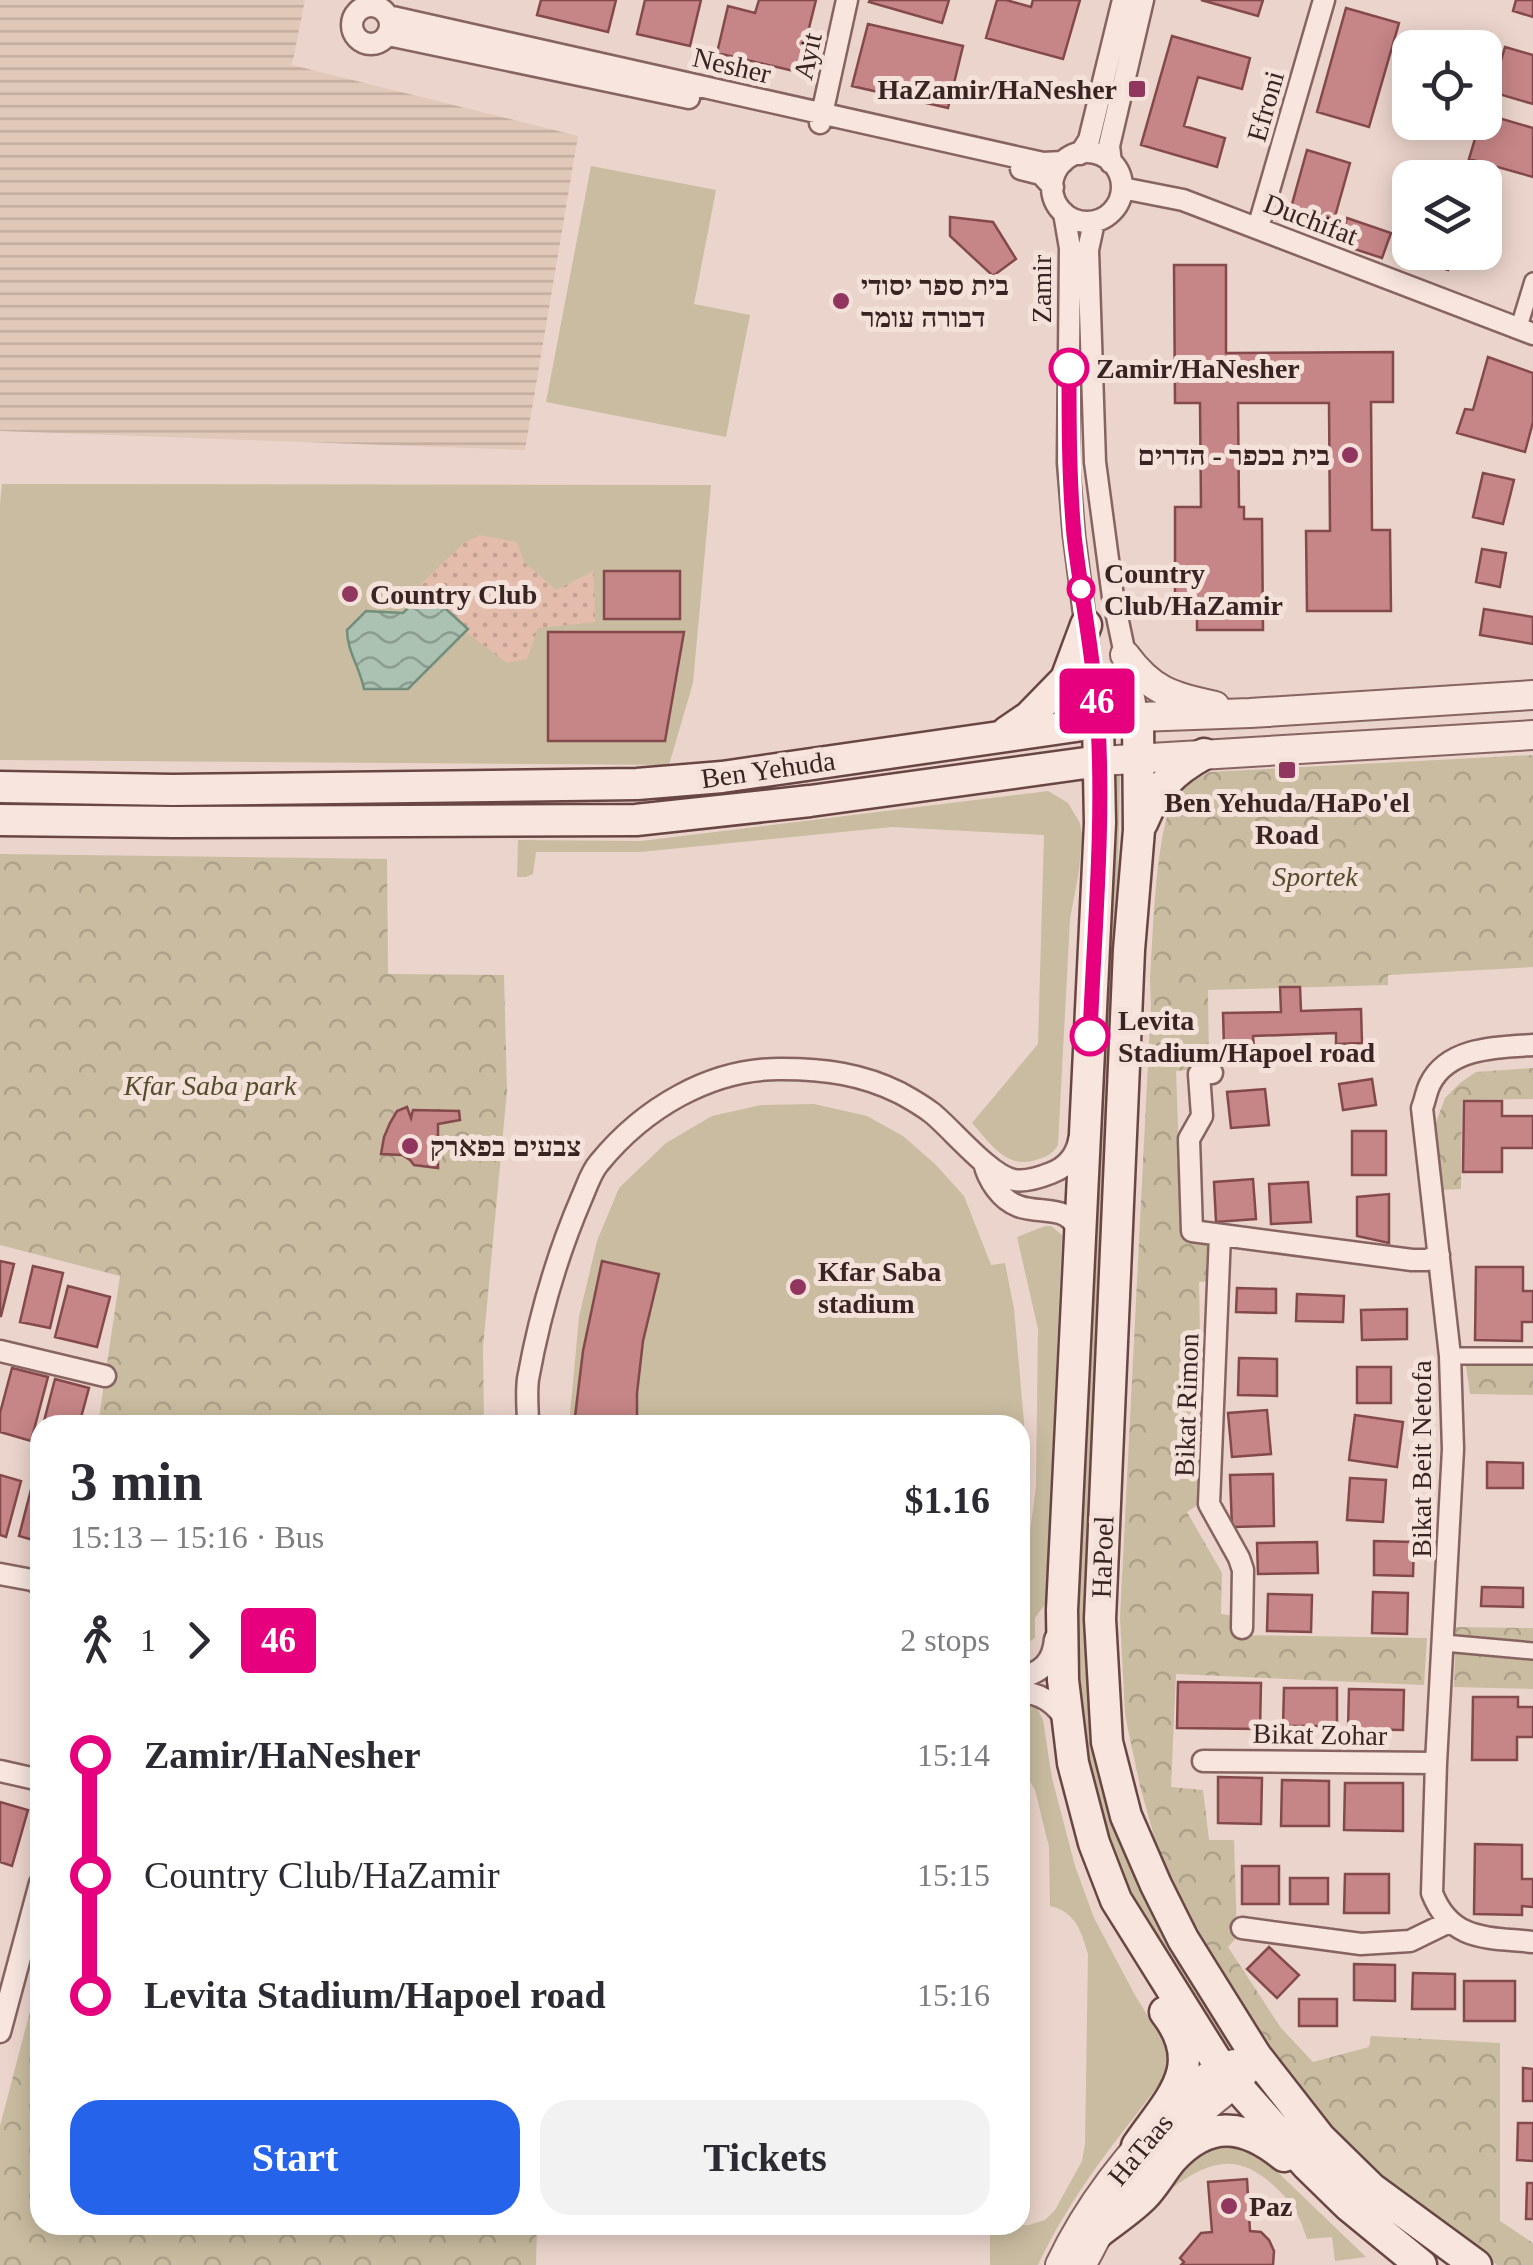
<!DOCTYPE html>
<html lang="en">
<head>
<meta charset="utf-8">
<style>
  :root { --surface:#fff; --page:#f2f2f3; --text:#2b2b33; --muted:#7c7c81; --accent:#2563eb }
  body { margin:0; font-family:"Times New Roman",Heebo,serif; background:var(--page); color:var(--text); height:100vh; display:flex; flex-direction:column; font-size:38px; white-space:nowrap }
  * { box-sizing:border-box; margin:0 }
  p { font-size:32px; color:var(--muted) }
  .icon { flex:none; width:55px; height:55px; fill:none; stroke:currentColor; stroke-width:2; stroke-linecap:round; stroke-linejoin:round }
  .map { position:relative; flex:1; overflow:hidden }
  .sheet { position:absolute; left:30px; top:1415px; width:1000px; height:820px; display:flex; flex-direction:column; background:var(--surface); border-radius:30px; box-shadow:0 5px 25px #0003 }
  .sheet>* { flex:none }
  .badge { padding:0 20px; border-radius:8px; font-size:35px; line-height:65px }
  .tools { position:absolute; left:1392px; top:30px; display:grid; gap:20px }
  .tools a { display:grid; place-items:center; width:110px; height:110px; border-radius:20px; background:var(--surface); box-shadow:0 5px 25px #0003; font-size:50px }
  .map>.badge { position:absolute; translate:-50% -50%; box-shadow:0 0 0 5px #fff }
  .legs { display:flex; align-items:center; gap:15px; height:110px; padding:0 40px; font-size:32px }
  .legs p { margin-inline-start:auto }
  .summary { display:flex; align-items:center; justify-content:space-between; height:170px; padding:0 40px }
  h1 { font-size:55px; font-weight:600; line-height:75px }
  .primary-button { display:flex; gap:20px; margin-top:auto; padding:20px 40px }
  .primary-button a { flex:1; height:115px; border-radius:30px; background:var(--accent); color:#fff; font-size:40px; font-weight:600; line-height:115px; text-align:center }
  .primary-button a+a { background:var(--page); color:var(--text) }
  ul { padding:0 40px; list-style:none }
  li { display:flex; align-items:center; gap:35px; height:120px; font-size:38px }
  li i { display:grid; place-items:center; width:15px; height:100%; margin:0 12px; background:currentColor }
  li i::after { content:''; width:25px; height:25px; margin:-12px; border:8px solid; border-radius:50%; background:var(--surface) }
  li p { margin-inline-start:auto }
  li:first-child i { background:linear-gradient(#0000 50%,currentColor 0) }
  li:last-child i { background:linear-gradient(currentColor 50%,#0000 0) }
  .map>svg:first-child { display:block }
  .farmland { fill:url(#farmland-rules) }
  .grass { fill:#c9bca0 }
  .sand { fill:url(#sand-dots) }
  .park { fill:url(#park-crowns) }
  .water { fill:url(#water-waves); stroke:#728f7b; stroke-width:2.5 }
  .building { fill:#c68586; stroke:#84494b; stroke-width:2.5 }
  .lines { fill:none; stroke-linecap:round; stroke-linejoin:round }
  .pedestrian-casing { stroke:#876461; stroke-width:20 }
  .minor-casing { stroke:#876461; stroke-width:25 }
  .tertiary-casing { stroke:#876461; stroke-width:32 }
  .secondary-casing { stroke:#694644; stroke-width:35 }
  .pedestrian { stroke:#f7e5de; stroke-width:15 }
  .minor { stroke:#f7e5de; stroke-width:20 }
  .tertiary { stroke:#f7e5de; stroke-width:28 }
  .secondary { stroke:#f7e5de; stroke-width:30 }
  .line-1-casing { stroke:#fff; stroke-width:22 }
  .line-1 { stroke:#e6007e; stroke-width:15 }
  .poi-dot { fill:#91365e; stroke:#f3e1da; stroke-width:4 }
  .stop-1-dot { fill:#fff; stroke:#e6007e; stroke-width:5 }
  .labels { text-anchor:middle; stroke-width:10; stroke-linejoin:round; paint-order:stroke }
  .street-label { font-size:28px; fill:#392423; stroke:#f3e1da }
  .poi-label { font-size:28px; font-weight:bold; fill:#392423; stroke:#f3e1da; text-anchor:start }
  .stop-label { font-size:28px; font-weight:bold; fill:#392423; stroke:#f3e1da; text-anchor:start }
  .park-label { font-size:28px; font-style:italic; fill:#544c2b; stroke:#f3e1da }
</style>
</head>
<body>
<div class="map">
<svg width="1533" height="2265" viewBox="0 0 1533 2265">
  <defs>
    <pattern id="farmland-rules" width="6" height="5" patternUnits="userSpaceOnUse" patternTransform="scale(2.5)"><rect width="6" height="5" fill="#e0c9b9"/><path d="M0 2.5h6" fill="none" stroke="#c1ac9f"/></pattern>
    <pattern id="sand-dots" width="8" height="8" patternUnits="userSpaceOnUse" patternTransform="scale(2.5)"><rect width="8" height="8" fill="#e4bcac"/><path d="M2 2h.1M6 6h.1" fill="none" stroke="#c4a194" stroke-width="1.8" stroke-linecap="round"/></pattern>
    <pattern id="park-crowns" width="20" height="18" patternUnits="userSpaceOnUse" patternTransform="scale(2.5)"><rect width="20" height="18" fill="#c9bca0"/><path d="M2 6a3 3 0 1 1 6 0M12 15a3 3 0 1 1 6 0" fill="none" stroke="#ada18a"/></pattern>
    <pattern id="water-waves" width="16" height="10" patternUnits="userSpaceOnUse" patternTransform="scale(2.5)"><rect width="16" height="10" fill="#abc1b1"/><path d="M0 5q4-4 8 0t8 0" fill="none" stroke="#8c9d90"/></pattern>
  </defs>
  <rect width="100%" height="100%" fill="#ebd4cb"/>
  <path class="farmland" d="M0,0H305L292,65L578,136L525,450L0,431Z"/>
  <path class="grass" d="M591,166L716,190L694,304L750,315L726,437L546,402Z
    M2,484L711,485L693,683L669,765L0,760V505Z
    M1110,771L1120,772L1115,1024L1091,1683L1187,1971L1229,2042L1230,2054L1132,1900L1109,1839L1092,1779L1074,1679Z
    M1048,791L1068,803L1080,823L1082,835L1079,871L1070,919L1058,1145C1053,1153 1048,1156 1039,1159C1007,1171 991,1144 972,1123L1038,1044L1044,835L892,827L640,852H536L533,874L526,877H517L518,840L641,841Z
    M814,1104L867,1116L903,1136L935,1164L964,1196L991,1265L1005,1263L1014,1309L1024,1422L1020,1498V1425H569L579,1317L597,1241L619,1188L666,1143L712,1116L761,1105Z
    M1045,1226H1051L1062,1235L1046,1603L1035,1618V1638L1024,1645L1020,1644V1605L1036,1487L1038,1329L1017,1237Z
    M1020,1702L1037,1708L1043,1720L1052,1778L1075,1866L1094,1918L1136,1997L1168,2048L1167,2069L1163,2080C1115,2142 1072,2193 1038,2265H990V2226L1029,2225L1045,2220L1055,2210L1082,2161L1085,2144L1088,1954C1081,1931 1076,1912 1050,1906L1049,1847L1035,1790L1020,1765Z
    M1220,2145H1238L1263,2158L1366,2257L1335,2261L1332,2237L1307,2239C1299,2214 1293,2203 1273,2185C1237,2152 1209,2161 1172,2188L1193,2159Z"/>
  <path class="sand" d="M479,535L517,542L524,562L556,590L594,571L595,622L538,628L527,659L507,663L450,620L421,584L464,543Z"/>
  <path class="park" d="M1533,755V967L1388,975V985L1208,990L1209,1068L1176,1071L1182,1237L1205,1241L1212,1259V1281L1199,1282L1200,1335L1208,1334L1204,1374H1191L1189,1411L1204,1412L1199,1504L1187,1512L1222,1573L1221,1614L1234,1616V1635L1427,1638L1424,1685L1176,1674L1171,1787L1203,1790L1209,1840H1234L1237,1937L1228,1947L1281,2028L1313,2062L1369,2047L1371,2036L1500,2043V2221L1533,2243V2265H1497L1375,2179L1265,2046L1228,1985L1162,1865L1140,1786L1125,1715L1120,1617L1151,1004L1150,981C1153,943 1155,821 1177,795C1185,785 1198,778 1209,772Z
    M0,854L387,859L388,974L504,975L507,1091L483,1347L484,1425H98L120,1276L0,1245Z
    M1533,1068V1099L1462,1100L1461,1189L1440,1190L1434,1128L1445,1098L1460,1083L1476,1072Z
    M1533,1358V1395L1470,1394L1465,1360Z
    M1456,1627L1533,1628V1689L1454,1687Z
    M40,1973V2225H537L536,2265H0V2126Z"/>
  <path class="water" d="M426,591L468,629L408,689H364C360,668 347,651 347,630L366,611L403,613Z"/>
  <path class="building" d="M541,0H616L608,32L537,15Z
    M645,0H701L690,46L637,34Z
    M759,0H816L798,72L717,53L728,6L755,13Z
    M870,0H949L942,23L869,2Z
    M997,0H1006L1031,7L1033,0H1080L1063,59L986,38Z
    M1201,0H1263L1258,16Z
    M1516,0H1533V17L1513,11Z
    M1346,8L1399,23L1369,127L1317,112Z
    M868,24L963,46L948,108L852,86Z
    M1172,36L1250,58L1242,89L1198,77L1184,126L1225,138L1217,167L1141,145Z
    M1505,47L1533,55V104L1492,92Z
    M1485,114L1533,128V177L1469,159L1480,122H1485Z
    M1307,150L1350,163L1332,227L1289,215Z
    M950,217L993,222L1016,259L993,276L950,236Z
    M1347,218L1391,233L1382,258L1339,244Z
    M1410,231V252H1453L1448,270L1403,256Z
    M1174,265H1226V353L1393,352V402H1371L1372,530H1390L1391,611H1307L1306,531H1330L1329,403H1238L1239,507H1244V519H1262L1263,630H1197V603H1175V507H1201L1200,403H1175Z
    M1488,357L1533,373V422L1525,452L1457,433L1465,409L1473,410Z
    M1483,473L1514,480L1503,524L1473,517Z
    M1482,549L1506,553L1500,587L1476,582Z
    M604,571H680V619H604Z
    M1484,609L1533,617V644L1480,635Z
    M548,632H684L665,741H548Z
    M1280,987H1300L1301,1011L1361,1009L1362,1043L1336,1044V1033L1253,1036L1254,1048H1224L1223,1013L1281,1012Z
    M1372,1079L1376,1105L1343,1110L1339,1084Z
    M1265,1089L1269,1125L1231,1128L1227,1092Z
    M1464,1101H1502V1116H1533V1148H1502V1172H1463Z
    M407,1107L411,1118L413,1110L459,1111L460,1120L438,1124V1168L414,1165L410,1160L402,1155L381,1154L384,1137L390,1123L397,1111Z
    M1352,1131H1386V1175H1352Z
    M1253,1179L1256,1219L1216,1222L1214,1182Z
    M1308,1182L1311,1222L1271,1224L1269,1184Z
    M1389,1194V1243L1357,1236V1197Z
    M0,1261L14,1264L1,1316H0Z
    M602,1261L659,1274L643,1341L637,1393V1425H574L583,1351Z
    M33,1266L63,1273L50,1328L20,1322Z
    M1476,1267H1523V1291H1533V1322H1522V1341L1475,1340Z
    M68,1286L110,1297L97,1347L55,1337Z
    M1237,1288L1276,1289V1313L1236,1312Z
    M1297,1294L1344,1296L1343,1322L1296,1321Z
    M1407,1309V1339L1362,1340L1361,1310Z
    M1239,1358L1277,1359V1396L1238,1395Z
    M1357,1367H1391V1403H1357Z
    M12,1368L48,1377L31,1441L0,1432V1413Z
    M55,1379L89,1388L79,1425H43Z
    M1267,1410L1271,1454L1232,1457L1228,1413Z
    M1355,1415L1403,1422L1397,1467L1349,1460Z
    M1487,1462L1523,1463V1488H1487Z
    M1273,1474L1274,1526L1232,1527L1230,1475Z
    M0,1475L21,1481L6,1537L0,1535Z
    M34,1478L40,1480V1542L19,1536Z
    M1350,1478L1386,1480L1383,1522L1347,1520Z
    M1374,1541L1414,1542L1413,1576L1374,1575Z
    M1317,1542L1318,1573L1258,1574L1257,1543Z
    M1482,1587L1523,1588V1607L1481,1606Z
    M1373,1592L1408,1593L1407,1634L1372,1633Z
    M1268,1594L1312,1595L1311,1632L1267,1631Z
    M1178,1682L1261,1683L1260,1729L1177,1728Z
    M1284,1688H1337V1726H1283Z
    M1349,1689L1404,1690L1403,1730L1348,1729Z
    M1473,1697H1518V1707H1533V1737H1517V1760H1472Z
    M1218,1777L1262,1778L1261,1824L1218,1823Z
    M1282,1780L1329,1781V1826H1281Z
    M1345,1783H1403V1831L1344,1830Z
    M0,1802L28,1810L12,1866L0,1862Z
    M1475,1844L1522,1845V1879H1533V1907L1522,1906V1915L1474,1914Z
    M1242,1866H1279V1904H1242Z
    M1345,1874H1389V1913H1344Z
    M1290,1878H1328V1904H1290Z
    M1269,1947L1299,1975L1277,1998L1247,1969Z
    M1354,1964L1395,1965V2001L1354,2000Z
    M1413,1973L1455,1974V2009H1412Z
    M1464,1981H1515V2021H1464Z
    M1299,1999H1337V2026H1299Z
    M1523,2068L1533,2069V2101H1523Z
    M1518,2123H1533V2161L1517,2160Z
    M1247,2179L1250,2231L1261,2232L1269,2240L1274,2251L1273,2265H1181L1184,2262L1180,2258L1201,2233L1212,2232L1208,2182Z
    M1527,2183H1533V2219H1526Z"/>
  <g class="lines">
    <defs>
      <path id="pedestrian" d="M1518,330L1533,281
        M1450,1356H1533
        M1444,1643L1533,1651"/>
      <path id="minor" d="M352 25a19 19 0 1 1 38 0a19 19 0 1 1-38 0Z
        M388,16L1043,163L1063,162
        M388,35L689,98
        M820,123L847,0
        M1052 187a35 35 0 1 1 70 0a35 35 0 1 1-70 0Z
        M1080,154L1089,140L1123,0
        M1111,163L1109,146L1143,0
        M1021,169L1041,174L1053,187
        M1122,188L1183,200L1533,334
        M1064,213L1070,248L1068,463L1074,536L1098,722
        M1094,222L1088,250L1095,462L1113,597L1138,717
        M1258,228L1324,0
        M1533,1045C1498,1047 1448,1047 1430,1084C1426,1092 1425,1101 1422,1108L1450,1356L1453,1449L1436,1763L1432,1893C1451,1942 1488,1937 1533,1942
        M1212,1073L1199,1074L1202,1116L1189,1139L1192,1231L1412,1260H1427L1439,1255
        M984,1163C988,1180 1001,1200 1018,1206C1041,1215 1071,1203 1079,1234
        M1220,1235L1209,1504L1239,1558L1243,1570L1242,1628
        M0,1351L105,1376
        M528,1425C528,1410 526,1394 528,1379C539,1318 557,1255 582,1197C587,1186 591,1172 599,1163C643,1109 710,1068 782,1069C824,1069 862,1074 900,1093C911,1099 923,1106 932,1113C952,1129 990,1176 1014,1180C1025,1182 1041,1177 1051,1173C1067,1167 1076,1156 1079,1140
        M0,1574L32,1580L40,1584
        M1020,1678C1042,1672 1053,1662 1055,1639
        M1020,1692C1041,1693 1055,1703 1066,1720
        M1203,1761L1436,1763
        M0,1771L40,1780
        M1242,1928L1361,1944L1410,1941L1449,1922
        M0,2032L40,1883"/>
      <path id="tertiary" d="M1125,655C1152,692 1172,696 1215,706
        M1138,717L1250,713L1533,695
        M1100,761L1533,735
        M1060,2265C1090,2201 1135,2146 1186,2097C1198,2086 1213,2069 1229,2065C1241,2062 1256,2065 1267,2070
        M1081,2265C1088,2254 1093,2242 1100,2231C1134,2174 1183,2123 1235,2083L1242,2076L1245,2068"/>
      <path id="secondary" d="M1098,722L1100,823L1062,1610L1063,1680L1073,1763L1094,1843L1116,1900L1221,2068L1307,2165L1349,2206L1421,2265
        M1007,732L1029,717L1066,679L1086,625
        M0,787L173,790L637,784L722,777L1138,717L1139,830L1129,950L1100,1619L1107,1742L1126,1816L1156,1885L1183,1939L1256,2056L1320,2138L1371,2188L1476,2265
        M0,820L174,822L636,820L810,801L1100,761
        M1142,823C1157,788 1171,772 1204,754
        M1137,2146C1169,2099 1208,2067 1165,2012
        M1099,2232C1113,2221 1130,2210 1143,2197C1154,2186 1162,2171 1172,2159C1209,2119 1245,2124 1284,2156"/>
    </defs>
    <use href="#pedestrian" class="pedestrian-casing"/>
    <use href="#minor" class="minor-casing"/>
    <use href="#tertiary" class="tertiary-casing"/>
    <use href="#secondary" class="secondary-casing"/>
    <use href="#pedestrian" class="pedestrian"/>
    <use href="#minor" class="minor"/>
    <use href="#tertiary" class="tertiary"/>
    <use href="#secondary" class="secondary"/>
  </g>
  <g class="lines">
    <defs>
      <path id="line-1" d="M1069,368C1069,424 1069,479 1074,535C1081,598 1095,661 1098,724C1104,828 1094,932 1090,1036"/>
    </defs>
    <use href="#line-1" class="line-1-casing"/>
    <use href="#line-1" class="line-1"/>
  </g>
  <g class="poi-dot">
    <rect x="1127" y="79" width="20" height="20" rx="5"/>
    <circle cx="841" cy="301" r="10"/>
    <circle cx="1350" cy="455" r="10"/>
    <circle cx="350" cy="594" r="10"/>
    <rect x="1277" y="760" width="20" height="20" rx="5"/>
    <circle cx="410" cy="1146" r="10"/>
    <circle cx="798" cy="1287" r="10"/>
    <circle cx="1229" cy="2206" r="10"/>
  </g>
  <g class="stop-1-dot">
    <circle cx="1069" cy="368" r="18"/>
    <circle cx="1081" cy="589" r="12"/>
    <circle cx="1090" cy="1036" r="18"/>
  </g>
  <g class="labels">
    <g class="street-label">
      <text transform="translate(807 56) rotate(-77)" y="10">Ayit</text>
      <text transform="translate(732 65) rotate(13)" y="10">Nesher</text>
      <text transform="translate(1265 106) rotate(-74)" y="10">Efroni</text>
      <text transform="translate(1311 219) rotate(21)" y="10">Duchifat</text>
      <text transform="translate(1041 289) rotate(-90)" y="10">Zamir</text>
      <text transform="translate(768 769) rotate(-8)" y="10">Ben Yehuda</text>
      <text transform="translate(1186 1405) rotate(-88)" y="10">Bikat Rimon</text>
      <text transform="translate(1421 1459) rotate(-90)" y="10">Bikat Beit Netofa</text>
      <text transform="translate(1102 1557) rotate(-88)" y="10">HaPoel</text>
      <text transform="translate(1320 1734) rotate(1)" y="10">Bikat Zohar</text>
      <text transform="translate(1140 2149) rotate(-50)" y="10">HaTaas</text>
    </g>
    <g class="poi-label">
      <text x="1117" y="99" text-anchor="end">HaZamir/HaNesher</text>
      <text x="861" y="295">בית ספר יסודי<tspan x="861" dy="32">דבורה עומר</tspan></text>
      <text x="1330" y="465" text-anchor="end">בית בכפר - הדרים</text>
      <text x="370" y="604">Country Club</text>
      <text x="1287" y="812" text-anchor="middle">Ben Yehuda/HaPo'el<tspan x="1287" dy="32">Road</tspan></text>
      <text x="430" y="1156">צבעים בפארק</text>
      <text x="818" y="1281">Kfar Saba<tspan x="818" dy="32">stadium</tspan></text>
      <text x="1249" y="2216">Paz</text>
    </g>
    <g class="stop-label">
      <text x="1096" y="378">Zamir/HaNesher</text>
      <text x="1104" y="583">Country<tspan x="1104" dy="32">Club/HaZamir</tspan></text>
      <text x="1118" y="1030">Levita<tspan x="1118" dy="32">Stadium/Hapoel road</tspan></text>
    </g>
    <g class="park-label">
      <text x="1315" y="886">Sportek</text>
      <text x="210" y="1095">Kfar Saba park</text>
    </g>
  </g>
</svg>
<div class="tools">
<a><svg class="icon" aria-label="locate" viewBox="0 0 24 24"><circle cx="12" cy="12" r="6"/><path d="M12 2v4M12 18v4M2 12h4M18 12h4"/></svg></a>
<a><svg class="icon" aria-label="layers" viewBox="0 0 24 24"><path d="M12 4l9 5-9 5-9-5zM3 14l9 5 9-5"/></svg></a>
</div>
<b class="badge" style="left:1097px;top:701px;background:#e6007e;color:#fff">46</b>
<section class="sheet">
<div class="summary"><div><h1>3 min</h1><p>15:13 – 15:16 · Bus</p></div><b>$1.16</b></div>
<div class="legs"><svg class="icon" aria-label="walk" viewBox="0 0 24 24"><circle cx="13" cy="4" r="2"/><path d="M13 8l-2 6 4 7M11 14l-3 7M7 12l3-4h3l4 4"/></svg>1<svg class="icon" aria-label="forward" viewBox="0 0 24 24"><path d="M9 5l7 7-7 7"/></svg><b class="badge" style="background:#e6007e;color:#fff">46</b><p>2 stops</p></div>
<ul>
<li><i style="color:#e6007e"></i><b>Zamir/HaNesher</b><p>15:14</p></li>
<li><i style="color:#e6007e"></i><span>Country Club/HaZamir</span><p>15:15</p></li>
<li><i style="color:#e6007e"></i><b>Levita Stadium/Hapoel road</b><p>15:16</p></li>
</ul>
<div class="primary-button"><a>Start</a><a>Tickets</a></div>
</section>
</div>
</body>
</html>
